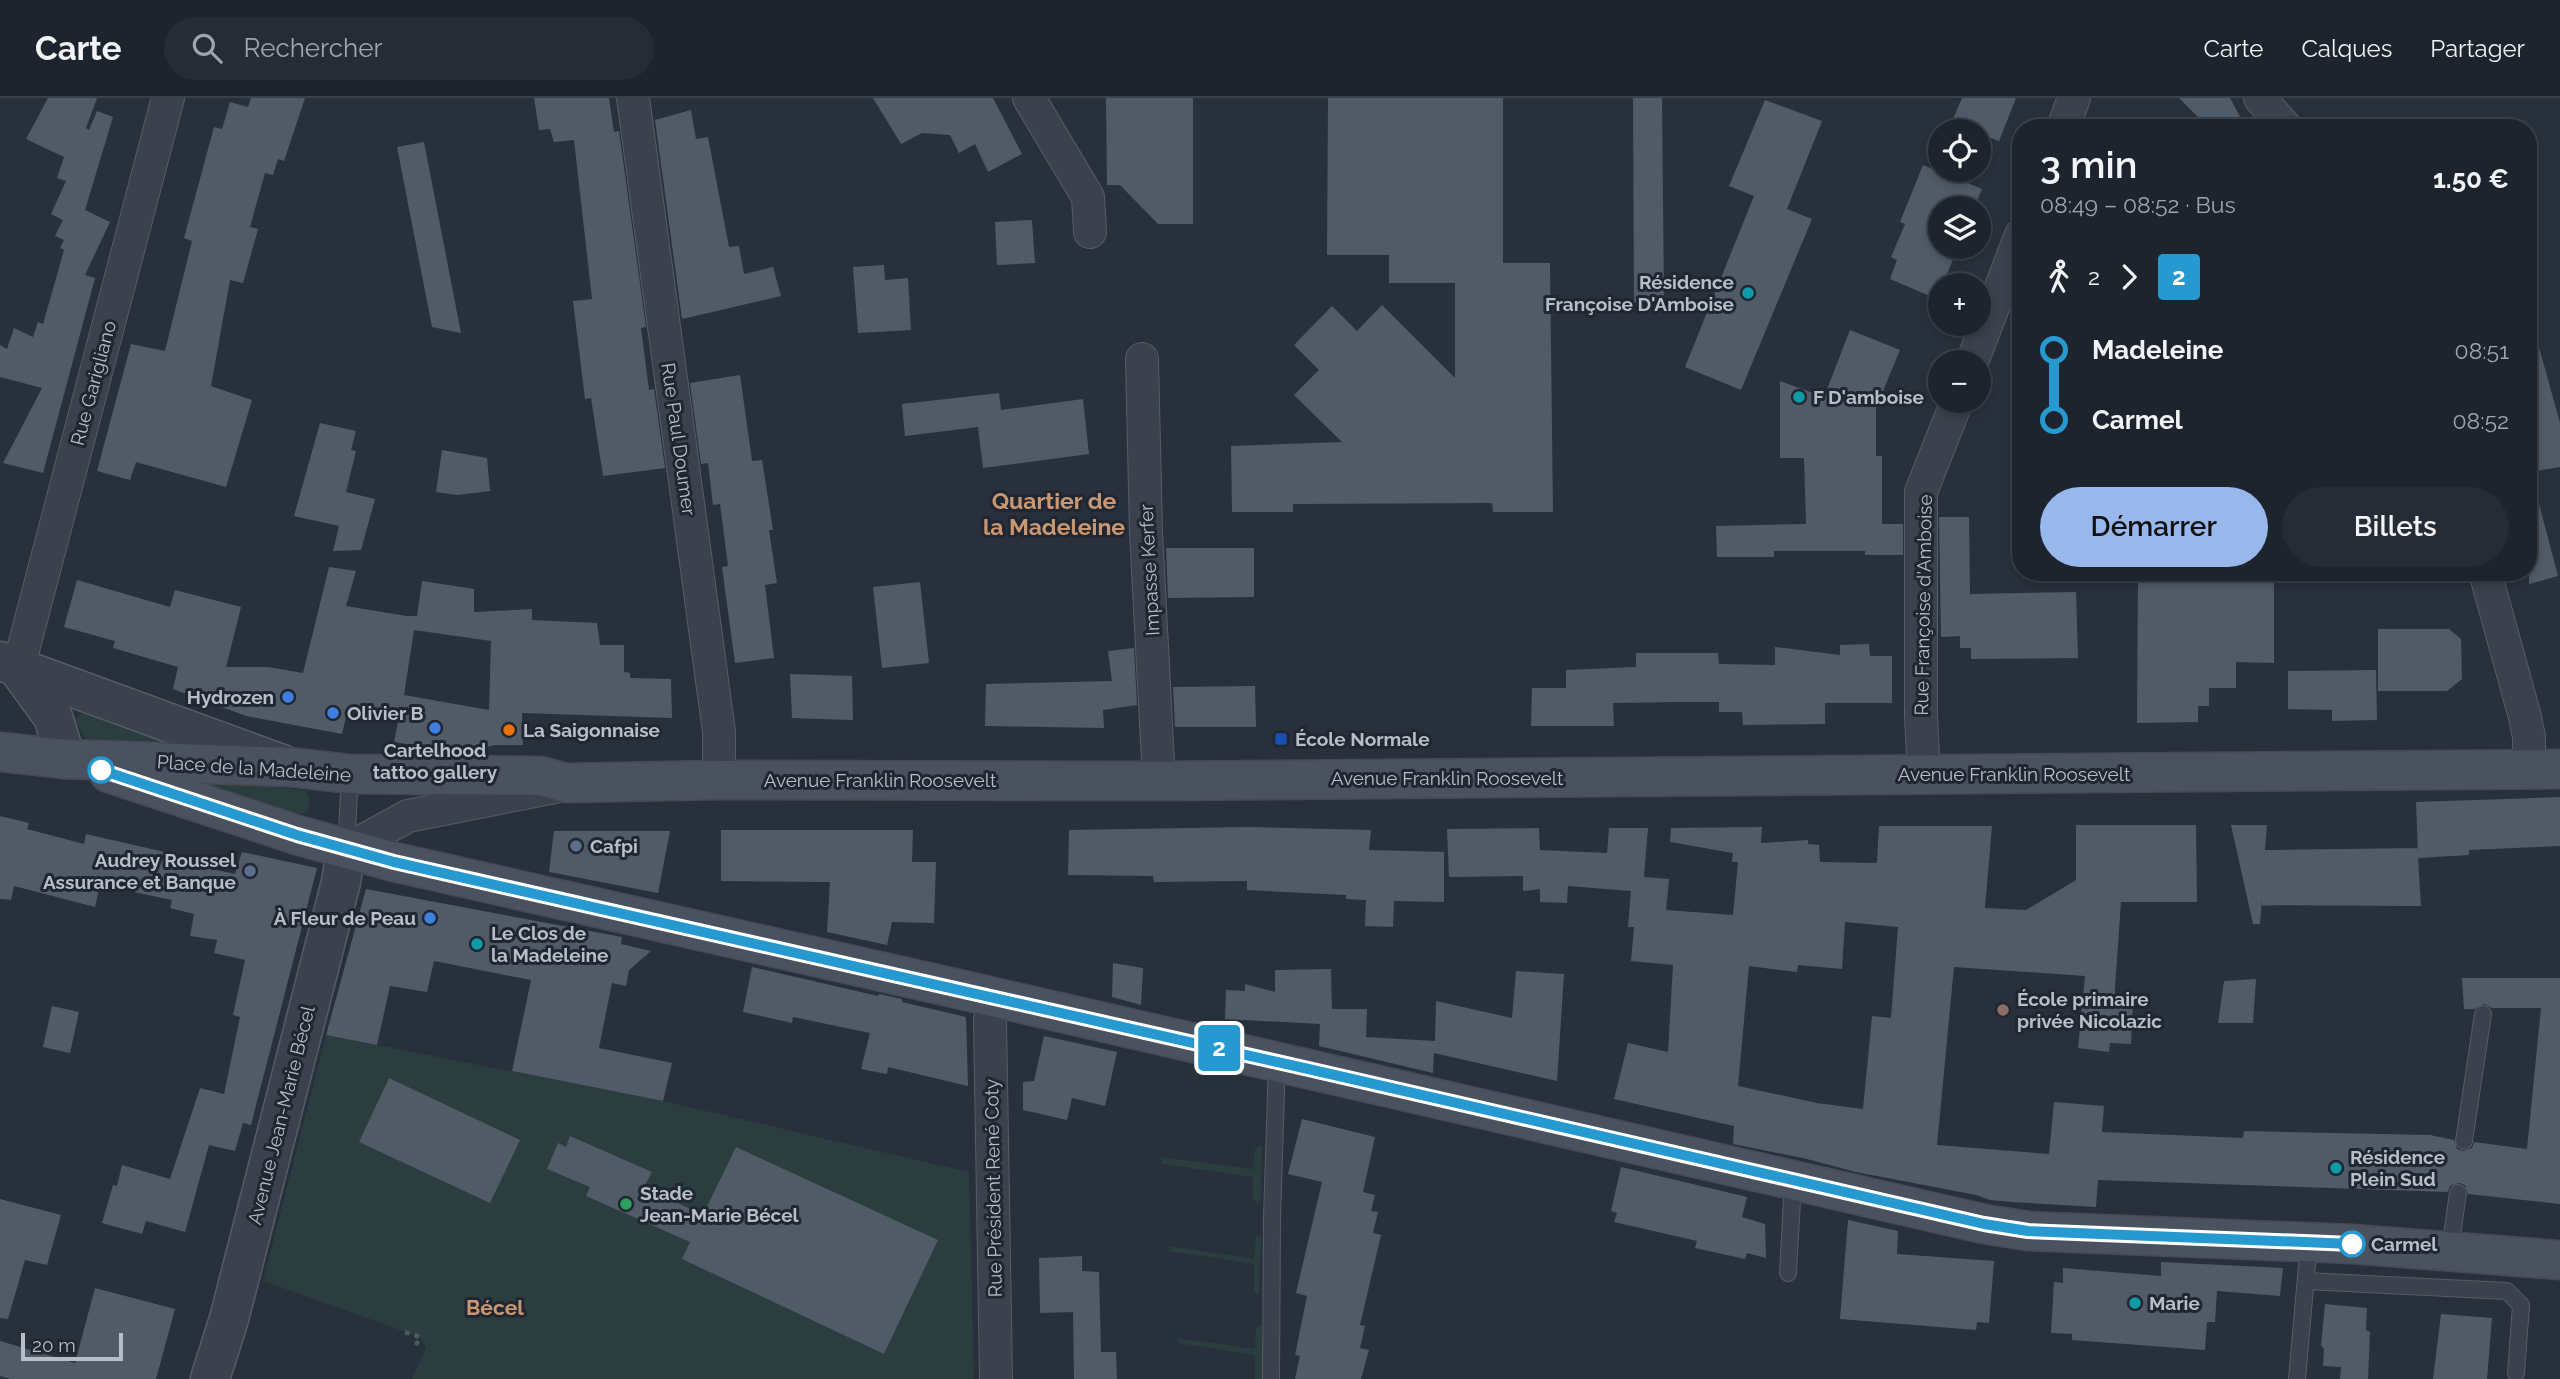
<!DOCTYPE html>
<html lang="fr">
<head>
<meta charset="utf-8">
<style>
  :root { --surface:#1e242d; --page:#262c35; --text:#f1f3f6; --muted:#a1a4aa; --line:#3c4149; --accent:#98b8ec }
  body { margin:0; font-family:Raleway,sans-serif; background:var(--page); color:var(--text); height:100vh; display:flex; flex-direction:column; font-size:26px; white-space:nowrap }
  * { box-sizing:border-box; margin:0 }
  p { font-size:23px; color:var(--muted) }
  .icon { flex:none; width:38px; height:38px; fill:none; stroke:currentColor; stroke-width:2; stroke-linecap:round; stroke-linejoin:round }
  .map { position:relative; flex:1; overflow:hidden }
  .drawer { position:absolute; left:2012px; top:21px; width:525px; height:462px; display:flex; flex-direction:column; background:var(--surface); border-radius:28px; box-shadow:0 4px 10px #0003,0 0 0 2px var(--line) }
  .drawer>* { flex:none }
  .badge { padding:0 14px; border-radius:5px; font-size:24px; line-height:46px }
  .controls { position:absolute; left:1928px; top:21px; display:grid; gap:14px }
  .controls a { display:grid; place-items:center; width:63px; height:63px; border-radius:50%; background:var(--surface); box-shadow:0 4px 10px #0003,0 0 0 2px var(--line); font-size:35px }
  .scale { position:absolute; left:21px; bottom:18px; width:102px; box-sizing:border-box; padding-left:7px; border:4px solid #b8bec8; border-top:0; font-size:19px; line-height:24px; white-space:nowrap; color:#b8bec8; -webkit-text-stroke:5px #202732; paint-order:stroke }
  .map>.badge { position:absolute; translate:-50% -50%; box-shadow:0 0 0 4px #fff }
  .legs { display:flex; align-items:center; gap:10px; height:77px; padding:0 28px; font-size:23px }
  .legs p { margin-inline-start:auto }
  .headline { display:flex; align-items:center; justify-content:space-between; height:119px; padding:0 28px }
  h1 { font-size:38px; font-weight:600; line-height:52px }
  .action { display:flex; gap:14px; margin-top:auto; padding:14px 28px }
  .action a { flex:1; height:80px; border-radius:42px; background:var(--accent); color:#111; font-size:28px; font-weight:600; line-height:80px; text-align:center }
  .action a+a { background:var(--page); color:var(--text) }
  ul { padding:0 28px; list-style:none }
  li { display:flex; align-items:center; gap:24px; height:70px; font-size:26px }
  li i { display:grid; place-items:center; width:10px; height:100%; margin:0 9px; background:currentColor }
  li i::after { content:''; width:18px; height:18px; margin:-9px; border:5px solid; border-radius:50%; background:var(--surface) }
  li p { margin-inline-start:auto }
  li:first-child i { background:linear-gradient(#0000 50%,currentColor 0) }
  li:last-child i { background:linear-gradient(currentColor 50%,#0000 0) }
  header { display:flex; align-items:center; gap:42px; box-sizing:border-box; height:98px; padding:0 35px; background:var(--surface); border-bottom:2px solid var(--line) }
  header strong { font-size:33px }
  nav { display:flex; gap:38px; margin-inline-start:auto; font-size:24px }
  .search { width:490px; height:63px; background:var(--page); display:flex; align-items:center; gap:18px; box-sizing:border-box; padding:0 24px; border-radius:38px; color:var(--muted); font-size:26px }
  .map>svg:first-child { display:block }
  .green { fill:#2b3d3e }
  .building { fill:#515b67; fill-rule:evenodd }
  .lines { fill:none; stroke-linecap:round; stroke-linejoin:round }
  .service-casing { stroke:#565d68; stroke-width:18 }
  .minor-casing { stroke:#565d68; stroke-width:34 }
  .tertiary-casing { stroke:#565d68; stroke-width:41 }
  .secondary-casing { stroke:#454b56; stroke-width:41 }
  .path { stroke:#4a5a5c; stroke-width:4.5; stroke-dasharray:5 5; stroke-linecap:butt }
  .service { stroke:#3b424d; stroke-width:16 }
  .minor { stroke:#3b424d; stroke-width:32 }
  .tertiary { stroke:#3b424d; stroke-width:38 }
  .secondary { stroke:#4a525f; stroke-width:38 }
  .line-1-casing { stroke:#fff; stroke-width:16 }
  .line-1 { stroke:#2699d1; stroke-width:10 }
  .culture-dot { fill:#0f9aa8; stroke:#202732; stroke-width:2.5 }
  .shop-dot { fill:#3f7fe0; stroke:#202732; stroke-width:2.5 }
  .food-dot { fill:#e8710a; stroke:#202732; stroke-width:2.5 }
  .transit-dot { fill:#1a4fb4; stroke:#202732; stroke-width:2.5 }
  .stop-1-dot { fill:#fff; stroke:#2699d1; stroke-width:3.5 }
  .service-dot { fill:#5c6f8a; stroke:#202732; stroke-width:2.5 }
  .education-dot { fill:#8d6e63; stroke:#202732; stroke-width:2.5 }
  .leisure-dot { fill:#2e9e5b; stroke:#202732; stroke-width:2.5 }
  .labels { text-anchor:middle; stroke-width:6; stroke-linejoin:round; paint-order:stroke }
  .poi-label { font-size:19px; font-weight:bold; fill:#b8bec8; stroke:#202732; text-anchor:start }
  .street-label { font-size:19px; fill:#b8bec8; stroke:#202732 }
  .stop-label { font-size:19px; font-weight:bold; fill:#b8bec8; stroke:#202732; text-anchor:start }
  .neighbourhood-label { font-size:21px; font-weight:bold; fill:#c99872; stroke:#202732 }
  .quarter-label { font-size:23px; font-weight:bold; fill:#c99872; stroke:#202732 }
</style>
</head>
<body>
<header>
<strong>Carte</strong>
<div class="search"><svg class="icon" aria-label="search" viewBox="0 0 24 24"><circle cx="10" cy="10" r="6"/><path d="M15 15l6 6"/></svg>Rechercher</div>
<nav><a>Carte</a><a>Calques</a><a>Partager</a></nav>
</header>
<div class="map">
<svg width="2560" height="1281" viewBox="0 0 2560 1281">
  <rect width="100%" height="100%" fill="#28303c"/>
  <path class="green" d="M89,608L190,649L91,644L86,641L74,622Z
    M217,679L306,693C310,701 311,707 307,715L296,716L177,686Z
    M326,937L663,1003L969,1074L974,1281H412L426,1250L420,1239L263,1183Z
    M1261,1047L1262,1050L1261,1102L1258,1106L1253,1101V1079L1162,1066L1161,1059L1253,1071L1255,1051Z
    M1259,1137L1261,1138L1259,1196L1254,1195V1166L1169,1153V1148L1254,1161L1256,1138Z
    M1259,1228H1262V1281H1255V1257L1177,1245V1240L1255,1251L1256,1230Z"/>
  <path class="building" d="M48,0H97L86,30L89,32L97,13L113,19L85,112L110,124L85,177L95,180L43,375L3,365L42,290L0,279V247L7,251L14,230L33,239L38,224L43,226L64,152L60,150L64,142L55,138L63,122L51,116L66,83L57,80L64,59L26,41Z
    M251,0H305L284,63L278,61L273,77L265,75L250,129L258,131L243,185L230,182L211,288L252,302L226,389L136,364L130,382L97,373L131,246L165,253L192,143L184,140L214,29L222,31L230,4L248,9Z
    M534,0H609L614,34L619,33L646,229L641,230L649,292L654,291L665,370L603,378L591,300L585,301L573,203L592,201L574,42L554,44L550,31L539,32Z
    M873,0H993L1022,56L988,74L975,46L959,55L950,37L922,35L901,46Z
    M1106,0H1193V126H1158L1120,87H1107Z
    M1328,0H1503V165H1550L1553,414H1493L1492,405L1293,406V414H1232L1231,348L1342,344L1294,297L1319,272L1294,247L1332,208L1357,233L1382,207L1455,280V185H1389V157H1327Z
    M1633,0H1662L1664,204L1634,205Z
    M1962,0H2016L1999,43L1979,36V33H1948Z
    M2179,0H2230L2246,30H2209Z
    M1765,2L1822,23L1787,111L1812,121L1741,292L1685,269L1754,98L1729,88Z
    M691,12L696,41L708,39L729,149L739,148L744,176L773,169L781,198L682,221L655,22Z
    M424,44L461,235L432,229L397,49Z
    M1941,52V72H1962L1958,81L1982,91L1974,110H1941V149H1958L1937,201L1890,181L1897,162L1891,159L1905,126L1900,124L1923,67L1933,71Z
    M1032,122L1035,165L997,167L995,124Z
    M884,167L885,182L908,180L911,232L858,235L853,169Z
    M1850,232L1900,252L1876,310V358H1882V426H1903V457H1865V453H1774V459H1717L1716,428L1806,426L1804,360H1780V283L1824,299Z
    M2537,242L2560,325V369L2529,374V243Z
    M740,277L752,363L762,362L773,432H769L777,485L765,487L774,560L735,565L722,469L728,468L720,406L713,407L708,365L701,366L690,285Z
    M999,295L1001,312L1083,301L1089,356L983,370L978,329L905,338L902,306Z
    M320,325L356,333L351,352L356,353L346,394L375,401L361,452L333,453L339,428L294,418Z
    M442,352L487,360L490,393L457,397L436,394Z
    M2538,402L2558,478L2529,486V404Z
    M1939,419H1969L1970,496L2076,494L2078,560L1971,561V550H1960V538L1941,539Z
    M1166,450H1254V499L1168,500Z
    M329,469L356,473L346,508L407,518H417L422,483L474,491V514L532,511V522L597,525L600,547H624V574L630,575V580L671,581L672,620L522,615L523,647H495L463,655L394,644L400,614L349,607L342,636L246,618L173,591L178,569L113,550L115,543L64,529L77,482L170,509L175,492L241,509L226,569H268L303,575ZM414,532L491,543L489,612L404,597Z
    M2138,474H2274V565L2236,564V590H2209V608H2198V624L2137,625Z
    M920,484L929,565L882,570L873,489Z
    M2378,531H2449L2461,541L2462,581L2447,593H2378Z
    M1869,546L1870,558H1892V605H1825V626L1743,627L1742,614H1719V604H1678L1613,605L1614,628H1531L1532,590H1566V572L1636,569V555H1718L1719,566L1775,567V549L1840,557V547Z
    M1134,550L1137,607L1103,612L1104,630L985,628L986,586L1112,583L1108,553Z
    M2376,572L2377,622L2332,623V612L2288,611V573Z
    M790,576L852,578L853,622L792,620Z
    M1255,588L1256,629H1175L1173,589Z
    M2560,699V748L2469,752V757L2418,760L2421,808L2261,807L2262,801L2260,826H2253L2231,727H2267L2265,752L2418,750V757L2416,704Z
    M0,718L29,725L27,731L84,746L86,736L182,758L180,764L235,776L242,754L317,770L251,1027L243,1025L235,1053L209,1047L185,1134L146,1123L142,1136L102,1125L113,1087L117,1088L122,1067L170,1081L200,990L224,996L240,919L233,917L245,862L214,855L217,842L190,838L194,816L170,810L172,802L100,787L95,809L14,788L11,802L0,801Z
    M2076,727H2196L2197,804H2121L2114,904H2133L2131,946L2110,945L2109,954L2078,950L2085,878L1954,869L1937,1047L2049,1056L2054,1004L2104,1008L2102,1034L2243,1040L2244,1033L2430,1037L2454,1042L2457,1051L2463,1053L2472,1050L2474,1044L2527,1051L2541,910H2492L2484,906L2474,911H2464L2462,880H2560V1106L2468,1096L2465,1087L2459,1085L2450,1088L2448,1094L2098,1082L2096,1109L2012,1104L1990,1102L1976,1097L1856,1074L1803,1060L1733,1046L1734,1028L1614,1001L1628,945L1668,954L1673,867L1631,863L1634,829H1628L1631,793L1568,788L1567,805L1540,804V791L1523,793V778L1449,779L1447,731L1539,730L1540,752L1607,755L1609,730H1648L1644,779L1669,781L1666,812L1733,817L1738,764H1732L1733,755L1670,744L1671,730L1762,729L1761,745L1808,742V746L1819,747L1820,764L1877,765L1879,728H1992L1985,810L2026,812L2076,782ZM1845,824L1898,829L1891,920L1872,918L1863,1011L1817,1005L1738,988L1749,868L1797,874L1798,867L1842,871Z
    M1248,729L1371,732L1369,752L1444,754V804L1394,803L1393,829L1365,828L1366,802L1346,801V797L1247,792V783L1154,784L1153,778L1068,777L1069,732Z
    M721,732H913L912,764H936L934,825L892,824L887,847L827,834L830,784L721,783Z
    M554,733H670L658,795L549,774Z
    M366,791L622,839L621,846L651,853L629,872L626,888L612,885L599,950L672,965L663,1003L512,973L531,882L434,863L427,894L390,888L377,947L326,937Z
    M1113,865L1143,870L1141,907L1112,899Z
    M752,869L878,898L879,896L902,901V904L966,919L968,988L888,969L887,976L861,971L870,935L793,919L792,925L743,914Z
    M1331,871L1332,911H1367L1366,939L1435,943L1436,903L1512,920L1516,873L1564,876L1557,983L1434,955L1433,975L1319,948L1320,926L1225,921L1226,892L1245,893V886L1275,894V872Z
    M2256,881L2253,925H2218L2224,883Z
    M52,908L79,914L70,955L43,949Z
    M1044,938L1117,954L1105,1008L1072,1000L1067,1022L1023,1012V984L1034,983Z
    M389,980L520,1042L490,1105L359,1044Z
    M1302,1021L1375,1039L1363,1094L1375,1097L1371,1113L1378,1114L1373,1135L1381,1137L1360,1227L1365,1228L1360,1250L1369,1252L1361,1281H1295L1300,1258L1295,1257L1307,1198L1296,1195L1322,1084L1288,1076Z
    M570,1038L652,1074L644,1089L703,1117L736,1049L938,1142L884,1256L682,1161L690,1144L586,1098L590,1089L547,1071L558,1045L566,1049Z
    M1621,1069L1747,1099L1742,1119L1765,1126L1766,1160L1747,1155L1745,1161L1695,1150L1697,1143L1614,1124L1617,1115L1611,1113Z
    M0,1101L61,1117L47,1167L25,1162L8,1221L0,1220Z
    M1848,1122L1898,1133L1897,1156L1994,1163L1989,1225L1977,1224L1976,1232L1840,1221Z
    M1082,1158V1173L1099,1174L1101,1254H1116L1117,1281H1074L1073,1214L1040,1215L1039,1160Z
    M2161,1164L2283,1170L2280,1198L2217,1193L2215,1224H2207L2205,1252L2072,1242V1236L2051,1235L2054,1184L2063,1185V1170L2161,1178Z
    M95,1190L175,1211L156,1281H11L0,1278V1243L75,1265Z
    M2325,1206L2367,1210L2366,1232L2370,1234L2368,1281H2340L2341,1269L2323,1268L2324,1251L2321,1247Z
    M2441,1216L2492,1220L2487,1281H2433Z"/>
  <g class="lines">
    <defs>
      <path id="service" d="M346,750L350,676
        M2464,1043L2483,916
        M2450,1152L2458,1095
        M1788,1175L1793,1083
        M2306,1183L2507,1193L2521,1207L2516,1275
        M1271,1281L1272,1120L1277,963
        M2297,1281L2309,1144"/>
      <path id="minor" d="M633,0L719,634V682
        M1029,0L1088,99L1090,134
        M2260,0L2286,30
        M2063,30L2074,0
        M1142,261L1146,434L1159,683
        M1972,264L2021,137
        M2485,474L2525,619L2529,639V672
        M18,571L168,0
        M1924,676L1921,619V394L1957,303
        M346,752L408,718L555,689
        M993,899L990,922L996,1281"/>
      <path id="tertiary" d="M0,563L282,666
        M18,571L53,619L66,661
        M210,1281L229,1221L341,784L346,752"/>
      <path id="secondary" d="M0,654L66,661L290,669L350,676L540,678L566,685L719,682L1159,683L2560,671
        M109,675L297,737L394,764L954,890L1984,1126L2028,1133L2352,1146L2560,1162"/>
    </defs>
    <use href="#service" class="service-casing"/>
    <use href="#minor" class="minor-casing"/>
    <use href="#tertiary" class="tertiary-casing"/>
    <use href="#secondary" class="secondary-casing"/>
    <path class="path" d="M405,1234L420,1239L414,1251"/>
    <use href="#service" class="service"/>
    <use href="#minor" class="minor"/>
    <use href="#tertiary" class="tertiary"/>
    <use href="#secondary" class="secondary"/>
  </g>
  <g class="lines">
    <defs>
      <path id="line-1" d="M101,672L297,737L394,764L1304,970L1984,1126L2028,1133L2352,1146"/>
    </defs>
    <use href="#line-1" class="line-1-casing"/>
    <use href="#line-1" class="line-1"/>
  </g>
  <g class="culture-dot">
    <circle cx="1748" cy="195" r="7"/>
    <circle cx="1799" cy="299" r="7"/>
    <circle cx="477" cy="846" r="7"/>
    <circle cx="2336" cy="1070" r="7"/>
    <circle cx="2135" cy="1205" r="7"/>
  </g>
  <g class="shop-dot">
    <circle cx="288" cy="599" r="7"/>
    <circle cx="333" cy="615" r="7"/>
    <circle cx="435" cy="630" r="7"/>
    <circle cx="430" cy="820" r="7"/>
  </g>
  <circle class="food-dot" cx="509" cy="632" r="7"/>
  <rect class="transit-dot" x="1274" y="634" width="14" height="14" rx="3.5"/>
  <g class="stop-1-dot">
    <circle cx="101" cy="672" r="12"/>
    <circle cx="2352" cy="1146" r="12"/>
  </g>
  <g class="service-dot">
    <circle cx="576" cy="748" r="7"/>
    <circle cx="250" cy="773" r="7"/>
  </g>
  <circle class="education-dot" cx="2003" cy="912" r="7"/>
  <circle class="leisure-dot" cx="626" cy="1106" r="7"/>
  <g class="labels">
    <g class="poi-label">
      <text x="1734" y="191" text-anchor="end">Résidence<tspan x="1734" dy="22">Françoise D'Amboise</tspan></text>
      <text x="1813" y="306">F D'amboise</text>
      <text x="274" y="606" text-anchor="end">Hydrozen</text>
      <text x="347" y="622">Olivier B</text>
      <text x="523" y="639">La Saigonnaise</text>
      <text x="1295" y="648">École Normale</text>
      <text x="435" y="659" text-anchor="middle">Cartelhood<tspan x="435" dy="22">tattoo gallery</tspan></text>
      <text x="590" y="755">Cafpi</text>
      <text x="236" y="769" text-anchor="end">Audrey Roussel<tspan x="236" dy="22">Assurance et Banque</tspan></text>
      <text x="416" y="827" text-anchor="end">À Fleur de Peau</text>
      <text x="491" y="842">Le Clos de<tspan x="491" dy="22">la Madeleine</tspan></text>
      <text x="2017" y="908">École primaire<tspan x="2017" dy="22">privée Nicolazic</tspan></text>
      <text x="2350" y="1066">Résidence<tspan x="2350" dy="22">Plein Sud</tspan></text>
      <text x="640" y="1102">Stade<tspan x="640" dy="22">Jean-Marie Bécel</tspan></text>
      <text x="2149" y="1212">Marie</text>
    </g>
    <g class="street-label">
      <text transform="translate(93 285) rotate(-75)" y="7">Rue Garigliano</text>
      <text transform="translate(679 341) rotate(82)" y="7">Rue Paul Doumer</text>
      <text transform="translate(1149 472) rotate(-93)" y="7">Impasse Kerfer</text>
      <text transform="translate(1923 507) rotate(-89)" y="7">Rue Françoise d'Amboise</text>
      <text transform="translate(254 670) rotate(4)" y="7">Place de la Madeleine</text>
      <text x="2014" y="683">Avenue Franklin Roosevelt</text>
      <text x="1447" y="687">Avenue Franklin Roosevelt</text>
      <text x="880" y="689">Avenue Franklin Roosevelt</text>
      <text transform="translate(281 1017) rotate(-76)" y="7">Avenue Jean-Marie Bécel</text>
      <text transform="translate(993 1090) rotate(-91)" y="7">Rue Président René Coty</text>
    </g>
    <g class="stop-label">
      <text x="2371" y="1153">Carmel</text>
    </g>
    <g class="neighbourhood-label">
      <text x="495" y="1217">Bécel</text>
    </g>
    <g class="quarter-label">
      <text x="1054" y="411">Quartier de<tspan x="1054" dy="26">la Madeleine</tspan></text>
    </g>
  </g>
</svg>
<div class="controls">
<a><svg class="icon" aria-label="locate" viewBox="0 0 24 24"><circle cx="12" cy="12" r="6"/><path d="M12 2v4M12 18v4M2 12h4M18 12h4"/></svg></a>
<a><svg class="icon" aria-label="layers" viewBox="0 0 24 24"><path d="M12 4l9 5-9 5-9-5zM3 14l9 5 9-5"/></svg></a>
<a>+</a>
<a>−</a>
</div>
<div class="scale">20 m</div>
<b class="badge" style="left:1219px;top:950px;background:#2699d1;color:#fff">2</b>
<section class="drawer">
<div class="headline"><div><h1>3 min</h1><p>08:49 – 08:52 · Bus</p></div><b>1.50 €</b></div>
<div class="legs"><svg class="icon" aria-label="walk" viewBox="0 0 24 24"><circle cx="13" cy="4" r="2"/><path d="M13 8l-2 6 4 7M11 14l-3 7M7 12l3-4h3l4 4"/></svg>2<svg class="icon" aria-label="forward" viewBox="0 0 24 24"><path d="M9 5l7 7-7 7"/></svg><b class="badge" style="background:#2699d1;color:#fff">2</b></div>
<ul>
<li><i style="color:#2699d1"></i><b>Madeleine</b><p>08:51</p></li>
<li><i style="color:#2699d1"></i><b>Carmel</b><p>08:52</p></li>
</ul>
<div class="action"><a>Démarrer</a><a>Billets</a></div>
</section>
</div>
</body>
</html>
